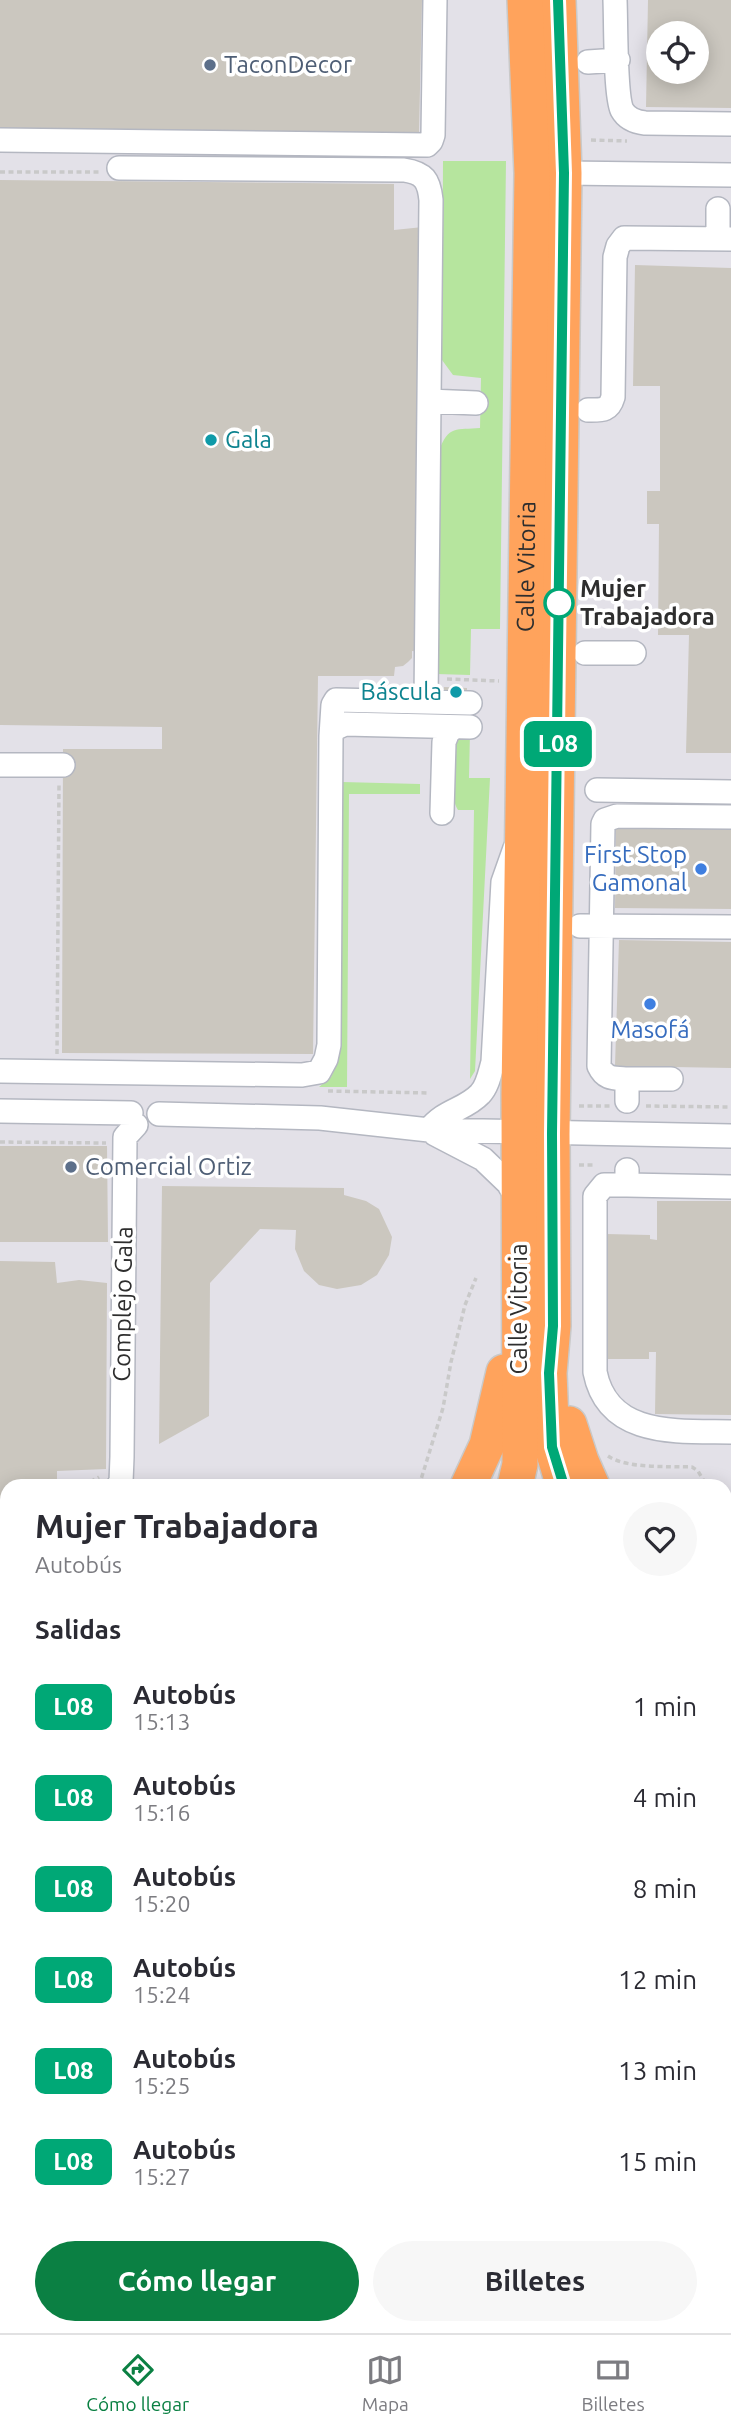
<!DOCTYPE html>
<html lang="es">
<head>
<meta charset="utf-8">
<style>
  :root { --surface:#fff; --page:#f7f7f7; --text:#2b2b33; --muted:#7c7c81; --line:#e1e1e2; --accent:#0b8043 }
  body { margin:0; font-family:Ubuntu,sans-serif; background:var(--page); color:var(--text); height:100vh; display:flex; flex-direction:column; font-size:26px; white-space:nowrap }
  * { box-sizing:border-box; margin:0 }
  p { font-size:23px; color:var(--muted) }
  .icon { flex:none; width:38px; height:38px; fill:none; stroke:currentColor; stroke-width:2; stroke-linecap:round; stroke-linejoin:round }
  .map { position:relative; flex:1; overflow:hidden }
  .drawer { position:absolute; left:0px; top:1479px; width:732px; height:856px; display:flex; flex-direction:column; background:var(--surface); border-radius:21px 21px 0 0; box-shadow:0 4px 18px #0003 }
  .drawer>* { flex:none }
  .badge { padding:0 14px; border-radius:10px; font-size:24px; line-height:46px }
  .fabs { position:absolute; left:646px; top:21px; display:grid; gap:14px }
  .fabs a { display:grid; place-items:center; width:63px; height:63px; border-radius:50%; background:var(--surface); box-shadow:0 4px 18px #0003; font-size:35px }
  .map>.badge { position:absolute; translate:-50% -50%; box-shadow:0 0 0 4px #fff }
  h2 { padding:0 35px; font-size:26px; line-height:63px }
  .round { display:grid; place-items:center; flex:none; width:74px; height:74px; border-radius:37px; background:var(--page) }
  .overview { display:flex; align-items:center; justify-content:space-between; height:119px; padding:0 35px }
  h1 { font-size:33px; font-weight:700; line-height:52px }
  .primary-button { display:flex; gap:14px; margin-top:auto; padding:14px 35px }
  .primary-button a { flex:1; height:80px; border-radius:42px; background:var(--accent); color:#fff; font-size:28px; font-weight:700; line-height:80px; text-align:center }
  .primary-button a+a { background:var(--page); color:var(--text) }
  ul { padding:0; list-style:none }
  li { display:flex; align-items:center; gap:21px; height:91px; padding:0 35px }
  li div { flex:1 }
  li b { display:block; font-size:26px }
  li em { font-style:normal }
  li .badge { min-width:77px; font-weight:700; text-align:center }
  .dock { display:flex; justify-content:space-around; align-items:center; height:98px; border-top:2px solid var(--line); background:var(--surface); font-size:19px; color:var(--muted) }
  .dock a { display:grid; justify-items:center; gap:4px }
  .dock .on { color:var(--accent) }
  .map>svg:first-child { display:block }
  .industrial { fill:#e3e1e8; fill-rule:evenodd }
  .green { fill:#b6e59e }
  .building { fill:#cbc7bf; fill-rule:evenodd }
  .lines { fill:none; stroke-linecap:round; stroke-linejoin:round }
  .minor-casing { stroke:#b4b7c1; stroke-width:26 }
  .highway-casing { stroke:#c9c9c9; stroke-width:38 }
  .path { stroke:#c9c9c9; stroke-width:3.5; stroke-dasharray:5 3.5; stroke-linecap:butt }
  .minor { stroke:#fff; stroke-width:23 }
  .highway { stroke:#ffa35c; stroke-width:35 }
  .line-casing { stroke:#fff; stroke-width:16 }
  .line { stroke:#00a876; stroke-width:10 }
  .service-dot { fill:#5c6f8a; stroke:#fff; stroke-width:2.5 }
  .culture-dot { fill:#0f9aa8; stroke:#fff; stroke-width:2.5 }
  .stop-dot { fill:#fff; stroke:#00a876; stroke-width:3.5 }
  .shop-dot { fill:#3f7fe0; stroke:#fff; stroke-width:2.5 }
  .labels { text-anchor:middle; stroke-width:7; stroke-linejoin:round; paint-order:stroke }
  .service-label { font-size:24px; fill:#4e5e75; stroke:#fff; text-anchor:start }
  .culture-label { font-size:24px; fill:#0d838f; stroke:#fff; text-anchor:start }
  .street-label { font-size:24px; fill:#2e2e2e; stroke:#fff }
  .stop-label { font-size:24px; font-weight:bold; fill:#2e2e2e; stroke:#fff; text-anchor:start }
  .shop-label { font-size:24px; fill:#366cbe; stroke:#fff; text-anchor:end }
</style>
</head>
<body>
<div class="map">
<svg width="731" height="2333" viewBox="0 0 731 2333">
  <rect width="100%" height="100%" fill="#efe9e1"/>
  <path class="industrial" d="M0,0H731V2333H0ZM658,33H696V72H658ZM7,1486H724V2328H7Z"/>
  <path class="green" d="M443,161H506L500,629H471L470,675L436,674L439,451C448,425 457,430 480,428L481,378L453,375L442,360Z
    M470,732L469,778H490L475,1071L470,1079L474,810H458C449,797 453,756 457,741L459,736Z
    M342,782L420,784V794H349L347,1087H319L331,1077L338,1062Z
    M0,1823L7,1824V2328H474V2333H0Z"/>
  <path class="building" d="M0,0H422L419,133L0,129Z
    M648,0H731V108L646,107ZM658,33H696V72H658Z
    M0,180L394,184V230L423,227L421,652L412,651V658L408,662L403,666L395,667L394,676H318L313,1054L62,1053L63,749H162V727L0,725Z
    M635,265L731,268V753H686L689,635H658L659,524H647V491H660V386H633Z
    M444,687L467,688V697H444Z
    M616,825L731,827V909L615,908Z
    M619,940L731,942V1068L615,1066Z
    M0,1146H107L108,1242H0Z
    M162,1186L344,1188V1195L366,1201L379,1209L392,1237L389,1255L377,1275L361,1285L337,1289L319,1285L304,1271L295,1249L296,1230L260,1229L210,1283L209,1416L159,1444Z
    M657,1201H731V1415L655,1414L656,1352H649V1359H605L606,1234L650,1235V1239L657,1240Z
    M0,1261L55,1262L57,1283L79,1280L107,1283L106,1469L57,1471V1486H7V1522L0,1526Z"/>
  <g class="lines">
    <defs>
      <path id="minor" d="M615,0C616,22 615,95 622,110C627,119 636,122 645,123L731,124
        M588,62L618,60
        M0,140L427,145L431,141L433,135L435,0
        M119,168L404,170C424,173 429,180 431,200L426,702
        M564,173L731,175
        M718,239V209
        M429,401L476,403
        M588,410C602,410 609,411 613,397L615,257L618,246L624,238L731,239
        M585,653H634
        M331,736L333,705L336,700L470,703
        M0,765H63
        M597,790L731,792
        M442,813L444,742L448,732L455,727
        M580,926L731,927
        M0,1071L302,1075L319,1072L326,1059L329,1045L331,736L334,729L345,724L470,727
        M627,1079H671
        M627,1101V1079C613,1078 605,1079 599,1066L603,824L605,820L617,816L731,817
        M0,1111L131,1113
        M159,1114L320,1118L429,1130L731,1136
        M429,1130C444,1110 465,1110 480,1094C488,1086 490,1072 493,1062L503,882L515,848
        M435,1134L483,1159L508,1183L518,1200
        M627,1170V1185H604L595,1196V1372C608,1438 678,1431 731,1432
        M627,1185L731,1187
        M118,1486L121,1482L122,1457L125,1137L136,1125
        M0,1553L7,1549"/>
      <g id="highway">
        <path d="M558,0L564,173L552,1134L553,1326L549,1373L552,1447L564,1486"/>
        <path d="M569,1424L581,1461L592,1486"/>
        <path d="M468,1486L487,1445L504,1372"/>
        <path id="s1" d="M515,1486L520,1464L519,1095L532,173L525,0"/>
        <path d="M724,1607L731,1609"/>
        <path d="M0,1651H7"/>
        <path d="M0,1681H7"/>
        <path d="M724,1691H731"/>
        <path d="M0,1712H7"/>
        <path d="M724,1744H731"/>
        <path d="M0,1755L7,1756"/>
        <path d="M724,1789L731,1790"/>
        <path d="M504,2333V2328"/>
        <path d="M538,2333V2328"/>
      </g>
    </defs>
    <use href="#minor" class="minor-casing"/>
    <use href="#highway" class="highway-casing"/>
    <path class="path" d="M591,140L627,141
      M0,172H100
      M447,679L499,681
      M57,1054L59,785
      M328,1091L430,1093
      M579,1106H610
      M646,1106L731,1107
      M0,1142L106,1143
      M579,1165H596
      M608,1456C627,1469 668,1466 692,1467L698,1471L707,1486
      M83,1486L99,1477
      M419,1486L443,1408L451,1362L465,1305L476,1278
      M724,1519L731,1530
      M724,1646L731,1647"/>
    <use href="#minor" class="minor"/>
    <use href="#highway" class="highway"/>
  </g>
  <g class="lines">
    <defs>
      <path id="line" d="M558,0L564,173L552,1134L553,1326L549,1373L552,1447L564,1486"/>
    </defs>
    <use href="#line" class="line-casing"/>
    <use href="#line" class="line"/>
  </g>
  <g class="service-dot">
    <circle cx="210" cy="65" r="7"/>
    <circle cx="71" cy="1167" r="7"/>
  </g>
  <g class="culture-dot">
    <circle cx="211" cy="440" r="7"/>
    <circle cx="456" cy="692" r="7"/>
  </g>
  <circle class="stop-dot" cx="559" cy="603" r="14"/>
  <g class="shop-dot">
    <circle cx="701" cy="869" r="7"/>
    <circle cx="650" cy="1004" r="7"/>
  </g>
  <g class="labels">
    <g class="service-label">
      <text x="224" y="73">TaconDecor</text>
      <text x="85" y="1175">Comercial Ortiz</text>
    </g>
    <g class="culture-label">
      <text x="225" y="448">Gala</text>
      <text x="442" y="700" text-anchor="end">Báscula</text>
    </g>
    <g class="street-label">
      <text dy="8" stroke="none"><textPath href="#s1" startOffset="920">Calle Vitoria</textPath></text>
      <text transform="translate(123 1304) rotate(-89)" y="8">Complejo Gala</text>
      <text transform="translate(519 1309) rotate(-90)" y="8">Calle Vitoria</text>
    </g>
    <g class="stop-label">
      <text x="580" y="597">Mujer<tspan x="580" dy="28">Trabajadora</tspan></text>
    </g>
    <g class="shop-label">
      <text x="687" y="863">First Stop<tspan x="687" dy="28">Gamonal</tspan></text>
      <text x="650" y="1038" text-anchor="middle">Masofá</text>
    </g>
  </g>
</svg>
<div class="fabs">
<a><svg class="icon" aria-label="locate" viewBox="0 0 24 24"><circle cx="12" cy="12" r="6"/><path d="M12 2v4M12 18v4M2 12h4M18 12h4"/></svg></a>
</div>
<b class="badge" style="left:558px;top:744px;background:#00a876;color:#fff">L08</b>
<section class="drawer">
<div class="overview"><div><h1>Mujer Trabajadora</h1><p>Autobús</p></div><a class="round"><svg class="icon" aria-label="heart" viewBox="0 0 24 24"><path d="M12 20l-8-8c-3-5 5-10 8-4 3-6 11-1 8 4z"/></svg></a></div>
<h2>Salidas</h2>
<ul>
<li><span class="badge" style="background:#00a876;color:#fff">L08</span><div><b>Autobús</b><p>15:13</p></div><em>1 min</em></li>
<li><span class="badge" style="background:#00a876;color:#fff">L08</span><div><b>Autobús</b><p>15:16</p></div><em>4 min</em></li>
<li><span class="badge" style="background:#00a876;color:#fff">L08</span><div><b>Autobús</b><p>15:20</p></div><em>8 min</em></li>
<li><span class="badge" style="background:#00a876;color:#fff">L08</span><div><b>Autobús</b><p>15:24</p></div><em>12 min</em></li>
<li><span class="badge" style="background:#00a876;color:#fff">L08</span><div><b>Autobús</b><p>15:25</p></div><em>13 min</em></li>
<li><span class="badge" style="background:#00a876;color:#fff">L08</span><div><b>Autobús</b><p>15:27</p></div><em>15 min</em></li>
</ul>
<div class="primary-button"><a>Cómo llegar</a><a>Billetes</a></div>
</section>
</div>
<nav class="dock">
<a class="on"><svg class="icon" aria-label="directions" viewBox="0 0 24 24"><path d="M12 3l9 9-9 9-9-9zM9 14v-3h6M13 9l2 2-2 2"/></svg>Cómo llegar</a>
<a><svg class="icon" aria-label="map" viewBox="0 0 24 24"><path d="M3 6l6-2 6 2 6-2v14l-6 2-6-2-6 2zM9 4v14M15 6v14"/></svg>Mapa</a>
<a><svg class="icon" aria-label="tickets" viewBox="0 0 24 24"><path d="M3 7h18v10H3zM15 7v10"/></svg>Billetes</a>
</nav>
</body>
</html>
